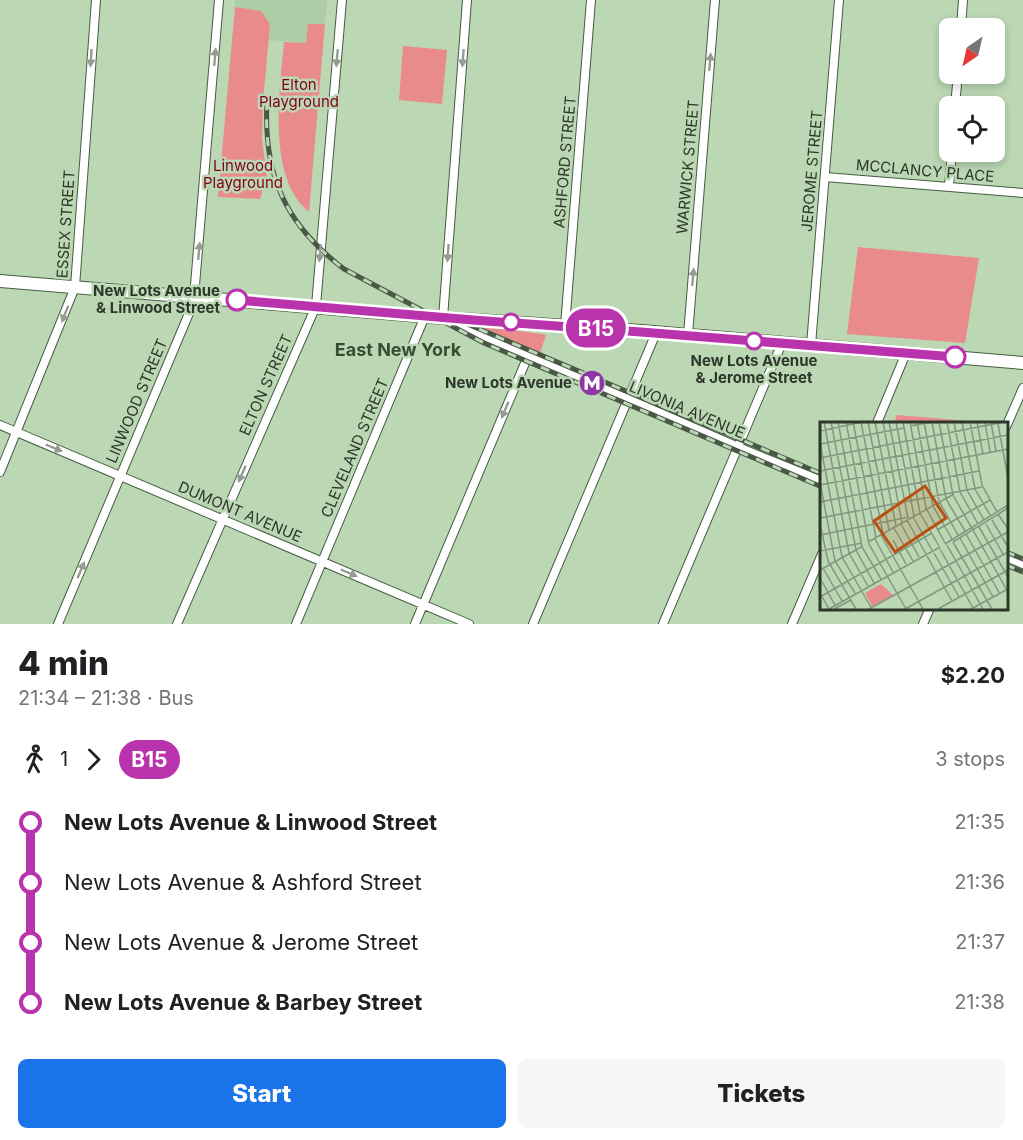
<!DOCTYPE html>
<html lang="en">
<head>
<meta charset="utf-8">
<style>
  :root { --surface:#fff; --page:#f6f6f6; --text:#202124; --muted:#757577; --accent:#1a73e8 }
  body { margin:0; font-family:Inter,sans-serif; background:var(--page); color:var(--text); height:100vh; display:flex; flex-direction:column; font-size:22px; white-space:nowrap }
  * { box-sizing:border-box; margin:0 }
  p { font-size:20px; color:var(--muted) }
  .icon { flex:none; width:33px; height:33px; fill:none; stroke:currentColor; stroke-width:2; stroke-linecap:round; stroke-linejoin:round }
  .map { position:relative; height:624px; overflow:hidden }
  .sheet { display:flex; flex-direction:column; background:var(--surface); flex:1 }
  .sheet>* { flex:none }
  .badge { padding:0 12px; border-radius:20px; font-size:21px; line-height:39px }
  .needle { width:39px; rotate:214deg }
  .tools { position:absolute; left:939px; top:18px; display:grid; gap:12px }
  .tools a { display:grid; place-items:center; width:66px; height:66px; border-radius:9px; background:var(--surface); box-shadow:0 3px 9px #0003; font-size:30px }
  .map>.badge { position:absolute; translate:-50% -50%; box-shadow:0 0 0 3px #fff }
  .legs { display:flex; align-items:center; gap:9px; height:66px; padding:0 18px; font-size:20px }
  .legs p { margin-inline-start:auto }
  .headline { display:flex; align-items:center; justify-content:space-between; height:102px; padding:0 18px }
  h1 { font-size:33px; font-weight:800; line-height:45px }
  .action { display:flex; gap:12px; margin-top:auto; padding:12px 18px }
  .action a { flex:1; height:69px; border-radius:9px; background:var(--accent); color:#fff; font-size:24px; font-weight:800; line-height:69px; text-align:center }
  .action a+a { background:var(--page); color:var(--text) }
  ul { padding:0 18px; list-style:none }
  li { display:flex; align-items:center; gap:21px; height:60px; font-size:22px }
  li i { display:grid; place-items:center; width:9px; height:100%; margin:0 8px; background:currentColor }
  li i::after { content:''; width:15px; height:15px; margin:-8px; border:4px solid; border-radius:50%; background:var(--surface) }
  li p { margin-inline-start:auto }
  li:first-child i { background:linear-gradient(#0000 50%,currentColor 0) }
  li:last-child i { background:linear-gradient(currentColor 50%,#0000 0) }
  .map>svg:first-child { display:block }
  .built { fill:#accda5 }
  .green { fill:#ea8b8b }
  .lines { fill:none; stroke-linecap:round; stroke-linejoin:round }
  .street-casing { stroke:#465e40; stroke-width:10 }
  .secondary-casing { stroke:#465e40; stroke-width:14 }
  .street { stroke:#fff; stroke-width:8 }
  .secondary { stroke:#fff; stroke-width:12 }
  .rail-casing { stroke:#4a5846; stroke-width:5 }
  .rail { stroke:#bbd7b4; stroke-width:3; stroke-dasharray:9; stroke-linecap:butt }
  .oneway { fill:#969c94 }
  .line-1-casing { stroke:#fff; stroke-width:14 }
  .line-1 { stroke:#b933ad; stroke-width:9 }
  .stop-1-dot { fill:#fff; stroke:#b933ad; stroke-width:3 }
  .labels { text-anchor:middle; stroke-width:5; stroke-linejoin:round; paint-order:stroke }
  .park-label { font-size:15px; fill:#81001d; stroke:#bbd7b4 }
  .street-label { font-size:15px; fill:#2d382a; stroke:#bbd7b4 }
  .stop-label { font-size:15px; font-weight:bold; fill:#2d382a; stroke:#bbd7b4; text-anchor:end }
  .poi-label { font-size:15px; font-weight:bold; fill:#2d382a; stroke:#bbd7b4; text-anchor:end }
  .quarter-label { font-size:18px; font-weight:bold; fill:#354d30; stroke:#bbd7b4 }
  .inset-road { fill:none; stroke:#82977d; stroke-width:1.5 }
  .view { fill:#b95114; fill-opacity:0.15; stroke:#b95114; stroke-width:3 }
  .inset-edge { fill:none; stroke:#2d382a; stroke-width:3 }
</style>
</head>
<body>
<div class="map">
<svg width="1023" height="624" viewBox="0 0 1023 624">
  <rect width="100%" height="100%" fill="#bbd7b4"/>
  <path class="built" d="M235,0H327L325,24H309L306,43L269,40L270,24L235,7Z"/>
  <path class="green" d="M235,7L261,11L270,24L263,103L262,138L267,177L260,199L218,197Z
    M308,24H325L309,212C266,177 280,91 284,42L306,43Z
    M403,46L447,50L442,104L399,100Z
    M858,247L979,258L965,343L847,334Z
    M483,326L542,334L546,335L540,353L485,329Z
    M897,415L993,423H894Z"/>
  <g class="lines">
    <defs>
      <path id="street" d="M467,0L443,318L738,447L822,481
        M961,28L963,0
        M955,106L958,74
        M825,177L1023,193
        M949,186L952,152
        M565,326L591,0
        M688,335L715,0
        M811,345L839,0
        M877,423L906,353
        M0,425L469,624
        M1006,427L1023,388
        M0,472L75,287L96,0
        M1006,557L1023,564
        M58,624L190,311L194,297L219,0
        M177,624L316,306L342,0
        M296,624L425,316
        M415,624L528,356
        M533,624L656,333
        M663,624L782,343
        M792,624L822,554
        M923,624L930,608"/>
      <path id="secondary" d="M0,281L432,317L641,331L1023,363"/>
    </defs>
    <use href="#street" class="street-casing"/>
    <use href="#secondary" class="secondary-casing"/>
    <use href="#street" class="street"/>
    <use href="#secondary" class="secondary"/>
    <defs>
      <path id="rail" d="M267,101C263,175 285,224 344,269L484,343L822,487
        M446,315L822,474
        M1006,552L1023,559
        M1006,565L1023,572"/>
    </defs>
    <use href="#rail" class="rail-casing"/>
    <use href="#rail" class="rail"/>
  </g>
  <defs><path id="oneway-solid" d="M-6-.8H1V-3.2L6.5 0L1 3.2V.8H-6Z" transform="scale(1.5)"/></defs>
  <g class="oneway">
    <use href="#oneway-solid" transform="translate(215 57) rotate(-85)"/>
    <use href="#oneway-solid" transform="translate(91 58) rotate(94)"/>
    <use href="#oneway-solid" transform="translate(337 58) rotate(95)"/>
    <use href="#oneway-solid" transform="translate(463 58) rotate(94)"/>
    <use href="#oneway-solid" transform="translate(710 62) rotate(-85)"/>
    <use href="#oneway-solid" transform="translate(199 251) rotate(-85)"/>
    <use href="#oneway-solid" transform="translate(320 253) rotate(95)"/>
    <use href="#oneway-solid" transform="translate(448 253) rotate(94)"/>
    <use href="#oneway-solid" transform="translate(693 277) rotate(-85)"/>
    <use href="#oneway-solid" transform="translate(65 314) rotate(112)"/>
    <use href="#oneway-solid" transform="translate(505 410) rotate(113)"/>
    <use href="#oneway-solid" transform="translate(54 448) rotate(23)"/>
    <use href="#oneway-solid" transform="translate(242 474) rotate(114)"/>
    <use href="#oneway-solid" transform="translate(81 570) rotate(-67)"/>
    <use href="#oneway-solid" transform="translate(349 573) rotate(23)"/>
  </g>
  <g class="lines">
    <defs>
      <path id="line-1" d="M237,300L473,320L641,332L955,357"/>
    </defs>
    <use href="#line-1" class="line-1-casing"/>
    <use href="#line-1" class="line-1"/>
  </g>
  <defs>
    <symbol id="metro-disc" viewBox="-11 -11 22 22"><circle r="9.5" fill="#8d35a1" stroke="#bbd7b4"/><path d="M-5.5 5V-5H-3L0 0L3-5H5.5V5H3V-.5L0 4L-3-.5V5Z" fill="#fff"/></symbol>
  </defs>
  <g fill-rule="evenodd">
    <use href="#metro-disc" x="577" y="368" width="30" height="30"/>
  </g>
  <g class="stop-1-dot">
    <circle cx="237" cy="300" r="10"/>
    <circle cx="511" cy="322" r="8"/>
    <circle cx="754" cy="341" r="8"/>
    <circle cx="955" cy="357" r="10"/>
  </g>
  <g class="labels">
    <g class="park-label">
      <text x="299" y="90">Elton<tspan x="299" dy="17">Playground</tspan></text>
      <text x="243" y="171">Linwood<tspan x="243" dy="17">Playground</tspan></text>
    </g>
    <g class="street-label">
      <text transform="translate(565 162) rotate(-85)" y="5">ASHFORD STREET</text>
      <text transform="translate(688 167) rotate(-85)" y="5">WARWICK STREET</text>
      <text transform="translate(812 171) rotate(-85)" y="5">JEROME STREET</text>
      <text transform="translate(925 171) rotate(5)" y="5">MCCLANCY PLACE</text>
      <text transform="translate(66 224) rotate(-86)" y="5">ESSEX STREET</text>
      <text transform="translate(266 385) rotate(-66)" y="5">ELTON STREET</text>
      <text transform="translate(137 401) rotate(-67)" y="5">LINWOOD STREET</text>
      <text transform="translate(687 410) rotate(23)" y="5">LIVONIA AVENUE</text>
      <text transform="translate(355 448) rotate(-67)" y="5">CLEVELAND STREET</text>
      <text transform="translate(240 512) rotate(23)" y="5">DUMONT AVENUE</text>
    </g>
    <g class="stop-label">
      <text x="220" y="296">New Lots Avenue<tspan x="220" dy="17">&amp; Linwood Street</tspan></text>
      <text x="754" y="366" text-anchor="middle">New Lots Avenue<tspan x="754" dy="17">&amp; Jerome Street</tspan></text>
    </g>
    <g class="poi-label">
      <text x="572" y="388">New Lots Avenue</text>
    </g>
    <g class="quarter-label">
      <text x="398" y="356">East New York</text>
    </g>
  </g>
  <g transform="translate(820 422)">
    <rect width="188" height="188" fill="#bbd7b4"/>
    <path d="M61,162L73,173L52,184L45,171Z" fill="#ea8b8b"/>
    <path class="inset-road" d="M4,0L29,131L48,164M11,0L36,128L54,161M18,0L42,125L61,157M26,0L49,122L86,187M33,0L56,116M41,0L63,112M48,0L69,108M55,0L76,104M63,0L82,101M69,0L88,96M76,0L94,94M83,0L100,91L119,124M90,0L106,86L125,121M97,0L113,84L132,117M104,0L119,79L138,113M112,0L126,77L145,109M119,0L133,73L188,170M127,0L140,70L158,102M134,0L147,68L164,98M142,0L155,67L170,93M150,0L162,63L177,90M157,0L163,32M165,0L170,30M171,0L176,29M178,2L188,56M90,4L112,0M0,9L42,0M0,21L22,135L52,187M0,22L84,6M0,36L184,0M0,49L188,13M0,60L15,139L35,171M0,63L188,27M0,80L159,49M178,92L188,107M93,95L112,128M0,96L162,65M87,98L132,179M172,98L188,125M0,102L8,139L36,187M81,102L99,135M166,102L183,132M159,105L188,155M74,106L93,139M117,108L170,78M146,112L180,172M0,113L89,95M61,113L103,187M140,116L173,175M55,117L73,150M73,118L86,142M48,120L134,72M133,120L172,187M133,120L188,86M125,122L188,83M127,123L163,187M120,127L153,186M0,129L42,121M114,131L139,175M3,146L22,179M0,148L43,124M0,156L15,183M0,171L9,187M0,175L112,111M9,187L120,125M14,187L31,178M49,187L188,110M85,187L188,130M118,187L188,148M151,187L188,167"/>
    <path class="view" d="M105,64L126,96L75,130L54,99Z"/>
    <rect width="188" height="188" class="inset-edge"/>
  </g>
</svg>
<div class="tools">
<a><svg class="needle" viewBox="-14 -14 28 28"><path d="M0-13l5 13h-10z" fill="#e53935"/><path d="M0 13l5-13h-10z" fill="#757577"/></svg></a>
<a><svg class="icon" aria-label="locate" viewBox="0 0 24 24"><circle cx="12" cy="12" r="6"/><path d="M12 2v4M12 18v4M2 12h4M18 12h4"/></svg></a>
</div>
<b class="badge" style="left:596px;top:328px;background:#b933ad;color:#fff">B15</b>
</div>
<section class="sheet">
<div class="headline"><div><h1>4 min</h1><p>21:34 – 21:38 · Bus</p></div><b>$2.20</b></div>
<div class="legs"><svg class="icon" aria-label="walk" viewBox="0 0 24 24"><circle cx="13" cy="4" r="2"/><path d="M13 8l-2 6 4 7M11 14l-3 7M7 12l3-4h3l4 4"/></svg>1<svg class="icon" aria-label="forward" viewBox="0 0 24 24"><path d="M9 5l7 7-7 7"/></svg><b class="badge" style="background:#b933ad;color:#fff">B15</b><p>3 stops</p></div>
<ul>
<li><i style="color:#b933ad"></i><b>New Lots Avenue &amp; Linwood Street</b><p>21:35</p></li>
<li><i style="color:#b933ad"></i><span>New Lots Avenue &amp; Ashford Street</span><p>21:36</p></li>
<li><i style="color:#b933ad"></i><span>New Lots Avenue &amp; Jerome Street</span><p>21:37</p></li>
<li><i style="color:#b933ad"></i><b>New Lots Avenue &amp; Barbey Street</b><p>21:38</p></li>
</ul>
<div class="action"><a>Start</a><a>Tickets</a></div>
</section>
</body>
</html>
